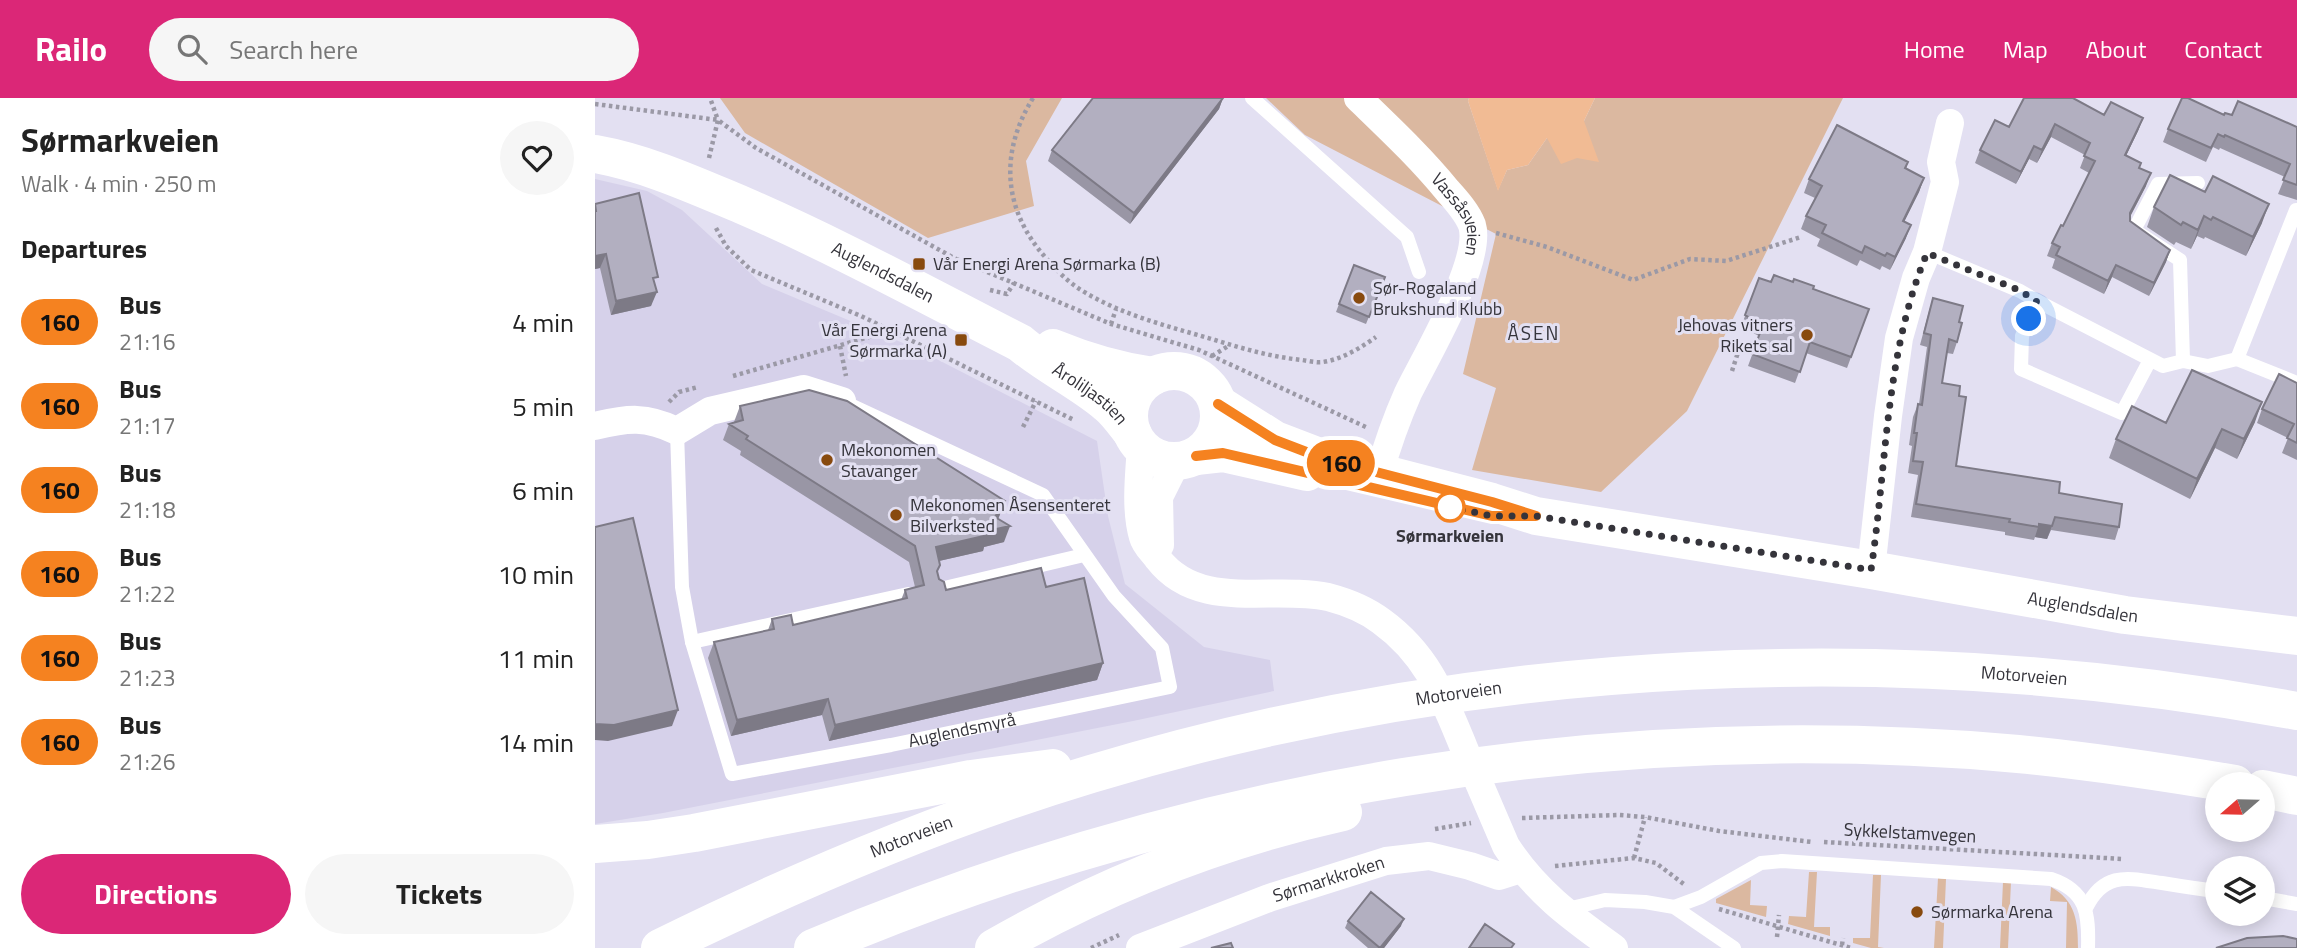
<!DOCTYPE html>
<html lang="en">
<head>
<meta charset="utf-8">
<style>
  :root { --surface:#fff; --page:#f6f6f6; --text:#222; --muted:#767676; --accent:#db2777 }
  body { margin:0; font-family:"Titillium Web",sans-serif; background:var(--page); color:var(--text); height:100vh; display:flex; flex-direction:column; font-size:26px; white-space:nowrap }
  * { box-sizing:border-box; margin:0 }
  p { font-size:23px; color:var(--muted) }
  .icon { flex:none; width:38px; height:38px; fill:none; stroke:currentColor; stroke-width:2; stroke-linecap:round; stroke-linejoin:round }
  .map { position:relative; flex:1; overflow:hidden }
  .details { display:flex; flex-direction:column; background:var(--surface); width:595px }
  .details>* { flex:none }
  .badge { padding:0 14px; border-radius:23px; font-size:24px; line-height:46px }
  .needle { width:46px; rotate:250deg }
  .tools { position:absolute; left:1610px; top:674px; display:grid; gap:14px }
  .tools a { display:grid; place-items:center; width:70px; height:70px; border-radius:50%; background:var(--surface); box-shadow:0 4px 18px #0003; font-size:35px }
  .you { position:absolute; width:35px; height:35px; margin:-18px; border:5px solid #fff; border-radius:50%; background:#1a73e8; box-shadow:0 0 0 10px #1a73e833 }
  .map>.badge { position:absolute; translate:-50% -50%; box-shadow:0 0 0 4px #fff }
  h2 { padding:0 21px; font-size:26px; line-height:63px }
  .round { display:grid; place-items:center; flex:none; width:74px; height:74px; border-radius:37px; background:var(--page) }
  .head { display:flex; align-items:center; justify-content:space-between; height:119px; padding:0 21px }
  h1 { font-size:33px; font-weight:700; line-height:52px }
  .primary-button { display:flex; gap:14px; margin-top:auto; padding:14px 21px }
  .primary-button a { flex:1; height:80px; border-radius:42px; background:var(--accent); color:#fff; font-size:28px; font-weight:700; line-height:80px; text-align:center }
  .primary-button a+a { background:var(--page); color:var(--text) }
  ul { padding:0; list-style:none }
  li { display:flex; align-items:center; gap:21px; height:84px; padding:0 21px }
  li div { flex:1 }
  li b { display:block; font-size:26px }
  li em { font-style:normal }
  li .badge { min-width:77px; font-weight:700; text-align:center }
  header { display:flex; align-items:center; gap:42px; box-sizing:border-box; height:98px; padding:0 35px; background:var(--accent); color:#fff }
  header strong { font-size:33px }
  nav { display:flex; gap:38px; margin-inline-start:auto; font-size:24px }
  .search { width:490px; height:63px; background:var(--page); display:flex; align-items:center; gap:18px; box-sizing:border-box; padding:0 24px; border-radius:38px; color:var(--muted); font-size:26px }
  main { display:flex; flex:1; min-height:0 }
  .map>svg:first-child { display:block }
  .built { fill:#d6d1ea }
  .green { fill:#dbb8a0 }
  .water { fill:#f1bb94 }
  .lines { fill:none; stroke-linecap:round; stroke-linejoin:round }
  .path { stroke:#9b99a6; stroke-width:4.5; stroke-dasharray:3.5 3.5; stroke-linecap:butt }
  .lane { stroke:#fff; stroke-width:14 }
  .street { stroke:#fff; stroke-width:28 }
  .secondary { stroke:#fff; stroke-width:38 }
  .highway { stroke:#fff; stroke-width:38 }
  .wall { fill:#9996a5 }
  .shaded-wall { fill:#7d7a86 }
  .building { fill:#b2afc0; stroke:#7d7a86; stroke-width:2 }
  .line-casing { stroke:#fff; stroke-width:16 }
  .line { stroke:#f58220; stroke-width:10 }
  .walk { stroke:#35343b; stroke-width:7; stroke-dasharray:0 12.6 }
  .poi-dot { fill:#884a0e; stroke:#e3e0f2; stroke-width:2.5 }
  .stop-dot { fill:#fff; stroke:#f58220; stroke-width:3.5 }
  .labels { text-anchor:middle; stroke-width:6; stroke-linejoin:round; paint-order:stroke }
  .street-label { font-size:18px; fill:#35343b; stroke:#e3e0f2 }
  .poi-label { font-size:18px; fill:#35343b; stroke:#e3e0f2; text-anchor:start }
  .stop-label { font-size:18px; font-weight:bold; fill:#35343b; stroke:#e3e0f2 }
  .neighbourhood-label { font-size:19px; letter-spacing:2px; fill:#35343b; stroke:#e3e0f2 }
</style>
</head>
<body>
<header>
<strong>Railo</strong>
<div class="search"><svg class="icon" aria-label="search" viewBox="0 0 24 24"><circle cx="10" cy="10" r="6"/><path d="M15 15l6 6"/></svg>Search here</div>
<nav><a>Home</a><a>Map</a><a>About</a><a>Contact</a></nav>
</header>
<main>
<section class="details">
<div class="head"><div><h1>Sørmarkveien</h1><p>Walk · 4 min · 250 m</p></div><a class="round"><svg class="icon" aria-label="heart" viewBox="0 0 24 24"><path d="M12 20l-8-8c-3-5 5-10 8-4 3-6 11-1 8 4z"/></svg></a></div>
<h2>Departures</h2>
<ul>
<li><span class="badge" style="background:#f58220;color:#111">160</span><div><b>Bus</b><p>21:16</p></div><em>4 min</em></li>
<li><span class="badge" style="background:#f58220;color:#111">160</span><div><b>Bus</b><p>21:17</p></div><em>5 min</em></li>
<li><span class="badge" style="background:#f58220;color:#111">160</span><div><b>Bus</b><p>21:18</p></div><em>6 min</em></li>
<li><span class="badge" style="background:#f58220;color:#111">160</span><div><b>Bus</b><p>21:22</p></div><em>10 min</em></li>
<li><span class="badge" style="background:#f58220;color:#111">160</span><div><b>Bus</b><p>21:23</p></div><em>11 min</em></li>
<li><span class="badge" style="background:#f58220;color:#111">160</span><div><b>Bus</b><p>21:26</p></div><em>14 min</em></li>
</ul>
<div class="primary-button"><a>Directions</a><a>Tickets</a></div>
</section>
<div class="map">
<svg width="1702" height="850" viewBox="0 0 1702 850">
  <rect width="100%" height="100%" fill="#e3e0f2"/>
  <path class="built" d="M0,81L52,93L87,112L167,186L320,250L502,343L513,418L530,486L609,549L675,562L679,593L538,623L68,715L0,726Z"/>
  <path class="green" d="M125,0H467L431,63L439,108L333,140L150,35Z
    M671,0H874L873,3L903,92L912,72L933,67L952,40L989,23L1000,0H1248L1092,313L1006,394L877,372L901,290L868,276L901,136L710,37Z
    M1214,774H1222L1219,829H1235V838L1193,826L1194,818L1211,819Z
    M1278,777H1286L1283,849L1289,850H1276L1258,845V840H1275Z
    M1343,780L1351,781L1348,850H1339Z
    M1156,782L1155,807L1172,808L1171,819L1121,805V801Z
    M1408,784H1416L1413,850H1405Z
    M1456,789C1481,803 1483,824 1483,850H1471L1472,804L1455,803Z"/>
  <path class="water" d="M874,0H1000L989,23L1004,64L982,60L966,66L952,40L933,67L912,72L903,93L873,3Z"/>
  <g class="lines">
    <path class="path" d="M438,0C404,55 408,112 451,160C463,174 475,186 491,195C530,218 576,229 620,242C649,251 677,259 707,262C714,263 722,265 728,264C748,261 765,250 781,239
      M0,6L123,22L161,50L359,160L516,226L604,252L773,330
      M114,60L123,22L115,0
      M121,130L131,148L156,172L266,218L479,322
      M901,135L952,149L1038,182L1095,161L1131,163L1206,139
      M395,192L412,196L419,185
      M516,226L521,211
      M245,248L251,278
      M617,258L635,247
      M1137,273L1147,242
      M138,278L295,233
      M74,304L84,294L103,289
      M428,329L441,303
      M927,720L1024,717L1050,719L1124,733L1217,744
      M840,731L876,725
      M1229,744L1528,761
      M1039,760L1050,719
      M960,768L1039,760L1061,765L1090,787
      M1124,811L1256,850
      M1182,839L1184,817
      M1247,847L1248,840
      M496,850L524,837"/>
    <g class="lane">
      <path d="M657,0L812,139L824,174"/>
      <path d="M1332,154L1425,193L1442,203L1568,268L1588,263L1613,268L1642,261L1702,285"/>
      <path d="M1442,203L1427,238L1426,271L1527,315L1555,262"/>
      <path d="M1642,261L1701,112"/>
      <path d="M1588,263L1585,162L1539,132L1563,86L1603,85"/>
      <path id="s1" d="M82,333L87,489L97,544L137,676L296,647L575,589L567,550L519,498L448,397L249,304"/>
      <path d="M345,491L489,457"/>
      <path d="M97,544L313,496"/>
      <path d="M1668,800L1702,806"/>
      <path d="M1079,809L1106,799L1166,765L1187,763L1456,781C1492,793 1494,816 1493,850"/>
      <path d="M1491,810C1509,773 1533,780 1567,785C1585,788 1604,791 1622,793"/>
      <path d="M968,812L1010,802L1050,804L1079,809L1139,850"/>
    </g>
    <g class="street">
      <path id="s2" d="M763,0C794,30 825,59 852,92C861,102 872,114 877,127C888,163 830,260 813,295C801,322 792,348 784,376"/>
      <path d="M0,328C33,320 51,318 82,333L115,313L209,291L247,303"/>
      <path d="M546,349C544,377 540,412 548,439C550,447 558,454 563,461C604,514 676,487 733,499C752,504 770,511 786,523C833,557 848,599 869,650C883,682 897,715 911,748C941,794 976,819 1019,850"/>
      <path d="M565,447L564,399L582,363"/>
      <path d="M1276,472L1293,318L1304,240L1321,180L1332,154L1350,84L1346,64L1355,25"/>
      <path id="s3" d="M545,850L674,800L791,763L834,758L875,768L904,778L926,771"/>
    </g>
    <g class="secondary">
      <path id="s4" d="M0,56C51,65 99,87 147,107C242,148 333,198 425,245C452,268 485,283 512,306C522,314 530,326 538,336"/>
      <path d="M458,250C492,264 523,273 558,278"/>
      <circle cx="579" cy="318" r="45"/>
      <path id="s5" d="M623,306L680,342L727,360L897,404L941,418L1276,472L1530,517L1702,538"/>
      <path d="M601,358L628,355L712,374"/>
    </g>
    <g class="highway">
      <path d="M1668,691L1702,698"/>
      <path d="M0,746L53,742L99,735L376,681L458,670"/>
      <path id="s6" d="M65,850C205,781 347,721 496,676C886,558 1303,540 1702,613"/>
      <path d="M218,850C598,690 1011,619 1423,656C1496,663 1568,674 1640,686"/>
      <path d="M399,850C507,788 626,741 748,714"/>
    </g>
  </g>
  <path class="wall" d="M628,0L624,11L535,126L453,63L457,52Z
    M1509,17L1548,20L1543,33L1531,58L1544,70L1551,88L1535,119V123L1575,152L1571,164L1554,198L1517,179L1509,196L1457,170L1460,161L1452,158L1457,145L1468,128L1494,75L1485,70L1490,57L1456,39L1442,65L1434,61L1421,86L1380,65L1385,52L1414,29Z
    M1629,17L1702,29V102L1683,96L1690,79L1625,50L1624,52L1618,49L1611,64L1568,44L1573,31Z
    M1313,64L1311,71L1329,80L1324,94L1309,124L1311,140L1295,172L1287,168L1285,172L1265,162L1262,168L1222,148L1225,141L1206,131L1211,118L1220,100L1209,95L1214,81Z
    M0,106L60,187L56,208L16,217L5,170L0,171Z
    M1559,109L1667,125L1651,158L1610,139L1609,141L1602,138L1596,151L1581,144L1579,147L1552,129Z
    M790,179L771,226L741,214L744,206Z
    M1164,180L1176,184L1218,191L1274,211L1252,270L1211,255L1200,285L1153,268L1164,238L1146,229Z
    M1338,200L1364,224L1362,244L1358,256L1352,255L1347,285L1364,298L1361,368L1464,395L1524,429L1520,442L1456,432L1452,441L1440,439L1439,442L1410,437V434L1316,419L1323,377L1313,375L1317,348L1314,347L1318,319L1323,306H1324L1332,249L1325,247L1334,213Z
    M1702,285V362L1687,355L1693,340L1662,325L1667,311Z
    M145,308L410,403L403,421L409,444L389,449L388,453L344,463L342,475L344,481L351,492L451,489L508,565L502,582L234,643L227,617L136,638L113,560L119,544L173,532L177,521L198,527L306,502L310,492L320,489L314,464L145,357L146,353L128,342L134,326L139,324Z
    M1660,324L1642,361L1620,350L1595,401L1514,360L1521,341L1571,325Z
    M753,823L806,828L789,850H773L750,830Z"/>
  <path class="shaded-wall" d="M628,0L624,11L535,126L539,115Z
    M1548,20L1543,33L1525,70L1530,57Z
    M1460,26L1456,39L1442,65L1447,52Z
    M1439,48L1434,61L1421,86L1426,74Z
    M1556,75L1551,88L1530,128L1535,115Z
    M1329,80L1324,94L1303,136L1308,123Z
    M1674,106L1667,125L1651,158L1658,139Z
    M1609,118L1602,138L1596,151L1603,132Z
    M1316,127L1311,140L1295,172L1300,159Z
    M1575,152L1571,164L1554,198L1559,185Z
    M11,156L5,170L0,171V158Z
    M1521,167L1517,179L1509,196L1513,183Z
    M62,194L56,208L16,217L21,203Z
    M1667,304L1660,324L1642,361L1649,341Z
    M1627,331L1620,350L1595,401L1602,381Z
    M410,403L404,419L396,432L415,428L409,444L389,449L388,453L335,465L341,449L400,419Z
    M1444,426L1457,428L1452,441L1440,439Z
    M508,565L502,582L234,643L240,627Z
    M233,601L227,617L136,638L142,622Z
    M83,612L77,628L13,643L0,642V626Z
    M809,821L806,828L789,850H785Z"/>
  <path class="building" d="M498,0H628L539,115L457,52Z
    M1429,0H1478L1509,17L1516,4L1548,20L1530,57L1546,65L1544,70L1556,75L1535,115V123L1575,152L1559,185L1521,167L1513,183L1461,157L1465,149L1457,145L1466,127L1468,128L1500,63L1489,58L1495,45L1460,26L1447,52L1439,48L1426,74L1385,52L1400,22L1414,29Z
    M1587,0H1593L1629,17L1630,15L1637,17L1643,3L1702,29V87L1688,82L1695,66L1630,37L1629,39L1623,36L1616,50L1573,31Z
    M1242,27L1313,64L1310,70L1329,80L1308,123L1316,127L1300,159L1292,155L1290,158L1270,148L1267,155L1227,135L1231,127L1211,118L1227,88L1214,81Z
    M1575,77L1610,94L1618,78L1674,106L1658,139L1618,119L1616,122L1609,118L1603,132L1588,124L1586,127L1559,109Z
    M44,95L63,179L58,180L62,194L21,203L11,156L0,158V113H1L0,106Z
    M759,167L790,179L774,219L744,206Z
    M1179,177L1198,184L1199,181L1219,188L1218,191L1274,211L1256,259L1215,244L1205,274L1157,256L1168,227L1150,217L1164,180L1176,184Z
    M1338,200L1368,208L1364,224L1367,225L1362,244L1354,241L1347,285L1365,288L1364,298L1371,299L1361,368L1465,384L1464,395L1527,406L1524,429L1460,419L1457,428L1444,426V429L1414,424L1415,421L1321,406L1328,364L1318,363L1322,335H1319L1323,306L1327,307L1336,237L1329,235Z
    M1597,272L1667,304L1649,341L1627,331L1602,381L1521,341L1537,308L1571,325Z
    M1684,276L1702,285V345L1692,340L1699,326L1667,311Z
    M214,292L252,303L410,403L400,419L415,428L392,433L393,437L341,449L345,467L342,473L344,481L349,484L351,492L446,470L451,489L489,480L508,565L240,627L233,601L142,622L119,544L179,531L177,521L196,517L198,527L312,500L310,492L329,487L320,448L151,341L153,338L134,326L148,322L145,308Z
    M38,420L83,612L19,627L0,626V429Z
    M776,794L809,821L785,850L753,823Z
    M890,826L919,846L916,850H874Z
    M1688,838L1702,841V850H1621L1652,840Z
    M636,845L638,850H616Z"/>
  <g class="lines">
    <defs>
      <path id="line" d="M601,358L628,355L897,418H941L897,404L727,360L680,342L623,306"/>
    </defs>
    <use href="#line" class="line-casing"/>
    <use href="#line" class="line"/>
    <path class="walk" d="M855,409L897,418H941L1276,472C1292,366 1290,255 1332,155L1426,193L1442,204L1434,221"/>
  </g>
  <g class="poi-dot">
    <rect x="317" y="159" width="14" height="14" rx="3.5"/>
    <circle cx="764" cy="200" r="7"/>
    <circle cx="1212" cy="237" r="7"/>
    <rect x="359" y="235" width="14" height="14" rx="3.5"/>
    <circle cx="232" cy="362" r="7"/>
    <circle cx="301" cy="417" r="7"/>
    <circle cx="1322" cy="814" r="7"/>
  </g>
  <circle class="stop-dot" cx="855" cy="409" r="14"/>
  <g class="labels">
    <g class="street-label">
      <text dy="6" stroke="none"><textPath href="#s2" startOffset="156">Vassåsveien</textPath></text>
      <text dy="6" stroke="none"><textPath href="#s4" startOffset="312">Auglendsdalen</textPath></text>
      <text dy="6" stroke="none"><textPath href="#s4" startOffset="553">Åroliljastien</textPath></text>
      <text dy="6" stroke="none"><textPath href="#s5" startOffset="894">Auglendsdalen</textPath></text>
      <text dy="6" stroke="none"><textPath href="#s6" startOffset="1409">Motorveien</textPath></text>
      <text dy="6" stroke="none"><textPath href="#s6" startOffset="842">Motorveien</textPath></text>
      <text dy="6" stroke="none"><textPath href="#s1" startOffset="584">Auglendsmyrå</textPath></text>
      <text transform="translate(1315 735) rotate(3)" y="6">Sykkelstamvegen</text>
      <text dy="6" stroke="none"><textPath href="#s6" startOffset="275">Motorveien</textPath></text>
      <text dy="6" stroke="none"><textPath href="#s3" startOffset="201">Sørmarkkroken</textPath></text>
    </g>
    <g class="poi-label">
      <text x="338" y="172">Vår Energi Arena Sørmarka (B)</text>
      <text x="778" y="196">Sør-Rogaland<tspan x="778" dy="21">Brukshund Klubb</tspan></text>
      <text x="1198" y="233" text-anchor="end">Jehovas vitners<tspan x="1198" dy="21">Rikets sal</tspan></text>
      <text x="352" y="238" text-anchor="end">Vår Energi Arena<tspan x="352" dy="21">Sørmarka (A)</tspan></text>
      <text x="246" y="358">Mekonomen<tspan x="246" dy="21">Stavanger</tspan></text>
      <text x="315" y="413">Mekonomen Åsensenteret<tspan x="315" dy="21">Bilverksted</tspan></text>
      <text x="1336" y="820">Sørmarka Arena</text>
    </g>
    <g class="stop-label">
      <text x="855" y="444">Sørmarkveien</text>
    </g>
    <g class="neighbourhood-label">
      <text x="939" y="242">ÅSEN</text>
    </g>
  </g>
</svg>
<div class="tools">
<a><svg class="needle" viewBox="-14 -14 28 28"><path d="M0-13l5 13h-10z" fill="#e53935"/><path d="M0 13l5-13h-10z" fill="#767676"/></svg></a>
<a><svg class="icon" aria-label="layers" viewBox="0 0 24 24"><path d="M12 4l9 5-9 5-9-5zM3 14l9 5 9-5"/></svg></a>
</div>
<div class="you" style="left:1434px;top:221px"></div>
<b class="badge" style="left:746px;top:365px;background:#f58220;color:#111">160</b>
</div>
</main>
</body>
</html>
